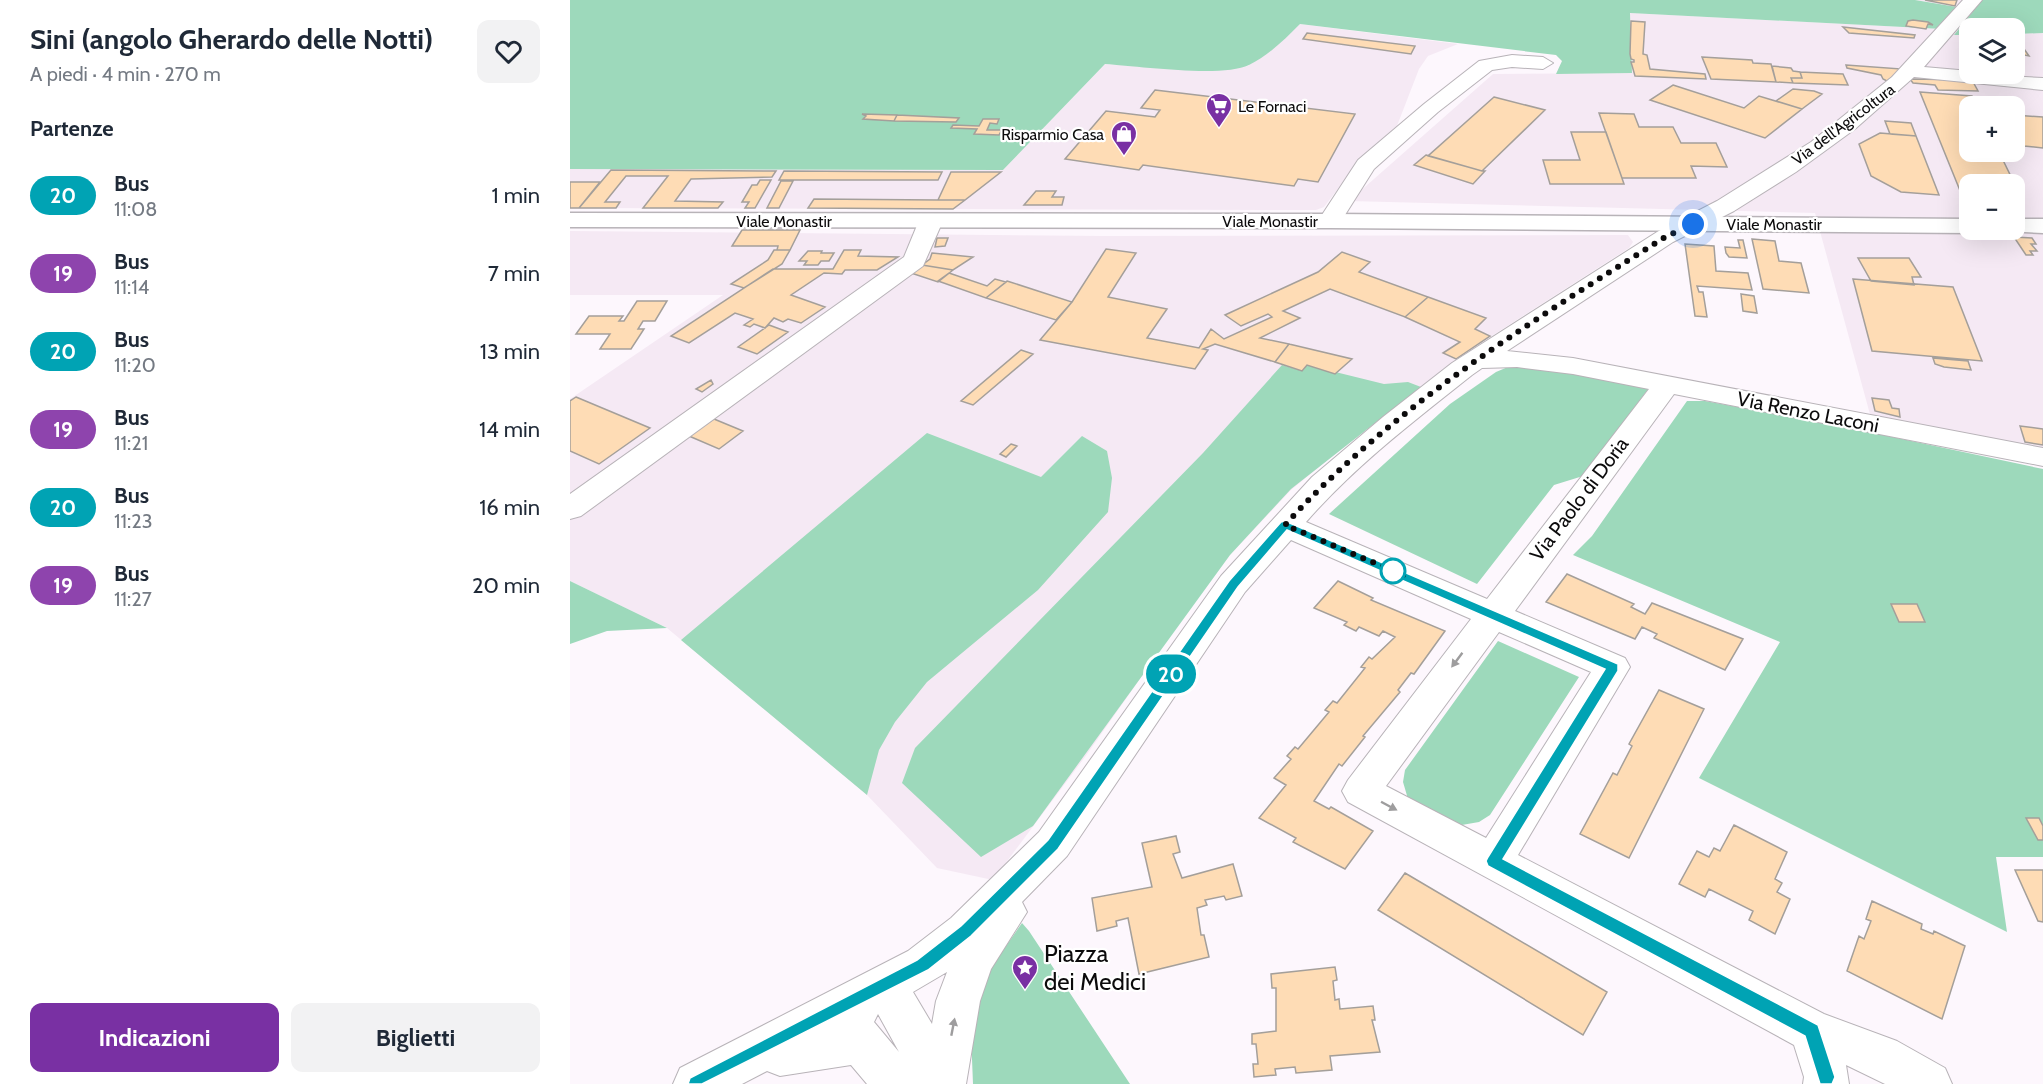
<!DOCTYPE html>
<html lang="it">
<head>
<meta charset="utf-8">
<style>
  :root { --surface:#fff; --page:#f2f2f3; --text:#1f2937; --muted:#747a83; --accent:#7930a3 }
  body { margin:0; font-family:Cabin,sans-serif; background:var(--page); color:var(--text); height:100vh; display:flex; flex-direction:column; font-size:22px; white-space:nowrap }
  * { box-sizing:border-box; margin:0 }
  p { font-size:20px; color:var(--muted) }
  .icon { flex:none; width:33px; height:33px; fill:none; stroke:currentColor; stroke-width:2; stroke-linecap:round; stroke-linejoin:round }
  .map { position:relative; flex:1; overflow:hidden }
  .drawer { display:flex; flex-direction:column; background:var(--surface); width:570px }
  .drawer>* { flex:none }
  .badge { padding:0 12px; border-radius:20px; font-size:21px; line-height:39px }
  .tools { position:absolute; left:1389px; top:18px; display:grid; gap:12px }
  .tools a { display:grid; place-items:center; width:66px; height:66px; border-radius:12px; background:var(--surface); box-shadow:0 6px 24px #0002; font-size:30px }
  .you { position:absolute; width:30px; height:30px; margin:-15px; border:4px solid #fff; border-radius:50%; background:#1a73e8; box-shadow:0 0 0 9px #1a73e833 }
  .map>.badge { position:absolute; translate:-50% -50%; box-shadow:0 0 0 3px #fff }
  h2 { padding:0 30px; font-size:22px; line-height:54px }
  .round { display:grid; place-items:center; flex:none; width:63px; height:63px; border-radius:12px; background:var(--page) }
  .head { display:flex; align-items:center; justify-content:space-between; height:102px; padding:0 30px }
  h1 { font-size:28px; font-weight:700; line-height:45px }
  .button { display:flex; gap:12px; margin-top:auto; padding:12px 30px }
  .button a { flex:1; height:69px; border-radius:12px; background:var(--accent); color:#fff; font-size:24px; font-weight:700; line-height:69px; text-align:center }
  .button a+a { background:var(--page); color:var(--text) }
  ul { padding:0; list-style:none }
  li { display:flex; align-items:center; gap:18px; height:78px; padding:0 30px }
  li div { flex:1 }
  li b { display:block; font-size:22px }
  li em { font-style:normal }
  li .badge { min-width:66px; font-weight:700; text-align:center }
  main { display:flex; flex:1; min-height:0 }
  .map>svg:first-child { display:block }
  .built { fill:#f5e9f4; fill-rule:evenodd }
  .green { fill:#9dd9bb }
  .building { fill:#fedcb5; stroke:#a49f9a; stroke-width:1.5 }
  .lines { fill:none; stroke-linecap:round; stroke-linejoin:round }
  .minor-casing { stroke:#b8b3b8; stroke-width:2 }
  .major-casing { stroke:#b8b3b8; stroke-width:3 }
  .minor { fill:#fff; fill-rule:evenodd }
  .major { fill:#fff; fill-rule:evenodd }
  .oneway { fill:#9e9d9e }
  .line { fill:#00a3b4; stroke:#fff; stroke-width:1.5 }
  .walk { stroke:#0c0b0c; stroke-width:6; stroke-dasharray:0 10.8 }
  .stop-dot { fill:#fff; stroke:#00a3b4; stroke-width:3 }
  .labels { text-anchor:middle; stroke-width:4.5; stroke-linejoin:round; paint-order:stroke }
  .far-poi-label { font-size:16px; fill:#0c0b0c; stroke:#fff; text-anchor:start }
  .far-street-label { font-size:16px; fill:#0c0b0c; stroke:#fff }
  .street-label { font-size:20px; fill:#0c0b0c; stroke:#fff }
  .near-poi-label { font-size:24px; fill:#0c0b0c; stroke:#fff; text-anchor:start }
</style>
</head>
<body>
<main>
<section class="drawer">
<div class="head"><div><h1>Sini (angolo Gherardo delle Notti)</h1><p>A piedi · 4 min · 270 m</p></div><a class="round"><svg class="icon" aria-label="heart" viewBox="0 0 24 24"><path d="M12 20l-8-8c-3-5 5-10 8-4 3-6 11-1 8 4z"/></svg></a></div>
<h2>Partenze</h2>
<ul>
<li><span class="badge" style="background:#00a3b4;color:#fff">20</span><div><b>Bus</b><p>11:08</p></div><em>1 min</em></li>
<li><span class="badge" style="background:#8e44ad;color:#fff">19</span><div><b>Bus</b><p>11:14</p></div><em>7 min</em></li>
<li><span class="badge" style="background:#00a3b4;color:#fff">20</span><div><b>Bus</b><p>11:20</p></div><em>13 min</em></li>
<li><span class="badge" style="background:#8e44ad;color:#fff">19</span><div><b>Bus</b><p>11:21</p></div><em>14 min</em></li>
<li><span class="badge" style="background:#00a3b4;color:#fff">20</span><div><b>Bus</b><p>11:23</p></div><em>16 min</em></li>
<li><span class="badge" style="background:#8e44ad;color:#fff">19</span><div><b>Bus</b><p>11:27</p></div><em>20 min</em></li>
</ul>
<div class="button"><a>Indicazioni</a><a>Biglietti</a></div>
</section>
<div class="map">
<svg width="1473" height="1084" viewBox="0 0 1473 1084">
  <rect width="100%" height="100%" fill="#fdf7fd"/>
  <path class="built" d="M1345,0H1412L1385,34L1399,35L1400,74H1444L1445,34L1473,33V448L1301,418L1245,213L779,201L923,74L1062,73L1060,13L1372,29L1387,7ZM1400,106H1444V152H1400ZM1400,184H1444V230H1400Z
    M730,24L888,44L858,56L849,69L825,131L787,164L754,207L746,210L0,208V168L433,170L535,64L638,71L678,66L715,38Z
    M0,231L534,236L1058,235L1063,242L1059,248L917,339L806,420L721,490L660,555L610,622L515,757L423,880L367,868L297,795L97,628L0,581V399L153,295H0Z"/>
  <path class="green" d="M0,0H1345L1387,7L1372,29L1060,13L1062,73L986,74L992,61L986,55L730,24C715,39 698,56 679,65C652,78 568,66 535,64L433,170L0,169Z
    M1412,0H1473V33L1445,34L1444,28H1400L1399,35H1384Z
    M945,364L1079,388L1013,476L984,485L907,584L759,514L880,404L926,372Z
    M712,365L732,371L737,365L814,384L838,382L851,387L721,489L660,555L463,826L411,857L332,783L345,748L633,453Z
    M1117,401H1135L1266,425L1473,469V857H1426L1437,932L1129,778L1210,642L1003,555L1022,536Z
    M357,433L471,477L512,436L537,451L542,478L538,512L468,590L357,682L325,722L309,750L297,795L111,640Z
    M0,581L97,628L37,631L0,644Z
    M928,641L1009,677L920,815L909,822L886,826L838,799L833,782L835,770Z
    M452,923L459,931L560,1084H403L401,1034L415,976Z"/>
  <path class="building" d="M1355,0H1387L1385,6Z
    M1343,20L1358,22L1363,25L1358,24L1356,29L1336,26L1338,21Z
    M1061,21L1075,22L1073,54L1077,55L1080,69L1135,74L1136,79L1065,76L1061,62H1064V60L1061,59L1060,54Z
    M1273,27L1345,35L1344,38L1279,33Z
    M737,33L845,46L841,54L733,39Z
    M1444,46H1452L1459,56L1444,53Z
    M1132,57L1182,60L1183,63L1201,64L1206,82L1141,79Z
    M1276,65L1332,69L1317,81L1313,79L1311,75L1277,68Z
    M1202,66L1221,68L1223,71L1230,72L1232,78H1221L1223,83L1206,82Z
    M1230,72L1273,74L1278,85L1223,83L1221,78H1232Z
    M1340,79L1402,80L1408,91L1368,90L1365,85L1343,83Z
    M1103,85L1174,108L1189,96L1232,109L1195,138L1080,100Z
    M1223,89L1244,91L1252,94L1232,109L1206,101Z
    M585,90L785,114L748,182L728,179L724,186L573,165L569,170L495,159L536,111L585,117L590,110L571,108Z
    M1350,92L1402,96L1407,106H1400V152H1429L1448,191L1444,190V184H1400V193H1391Z
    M924,97L975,110L912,171L858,156Z
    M1029,113L1064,114L1069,127H1103L1111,143H1146L1157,167L1121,166L1126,178H1052Z
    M292,114L327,115L324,121L293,119L296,116Z
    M327,115L389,118L386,122L324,121Z
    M1444,115L1473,117V148L1454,146L1444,128Z
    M413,119H429L427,124L420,123L417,130H432L429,135L404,134L407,129L381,128L383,125L409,126Z
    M1315,121L1341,123L1346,136L1320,134Z
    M1001,132H1036L1054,184H980L973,160H1010Z
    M1310,133L1346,136L1369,195L1331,192L1301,176L1289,144Z
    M856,155L912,171H915L903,184L844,165Z
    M41,170L206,171L202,177L121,179L105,201L153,202L148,208H73L98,176H56L35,202H50L46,208H9Z
    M214,171L372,172L368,180H209Z
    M381,172H431L395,200H368Z
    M190,180H201L185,208H175L179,202H172L182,185H187Z
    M211,181H223L209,208H197Z
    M0,182H30L9,208H0Z
    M466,191H486L482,197H494L492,205H454Z
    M244,199L368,200H395L383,209L238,208Z
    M172,230H230L220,250H207L208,246H162Z
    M1444,237L1462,238L1466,244H1461L1467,251H1460L1463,255H1456Z
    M367,238H378L375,246L365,247Z
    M1182,239L1205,241L1209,261L1231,263L1239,293L1193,289Z
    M1168,240H1173L1177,258L1159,257L1156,253L1155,247L1170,248Z
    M1115,244L1144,246L1146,271L1178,273L1182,290L1127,286L1129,292H1133L1137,317L1125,316Z
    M536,249L566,253L538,297L597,309L577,338L629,348L641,329L654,339L702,317L698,314L671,326L655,315L748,272L772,252L800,262L789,272L858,297L835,317L760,289L713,311L730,318L690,338L719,344L705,362L645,344L633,349L638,350L625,369L470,340L502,302Z
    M204,250H220L212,264L174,288L161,284L198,260Z
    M274,250H291L288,256L328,257L307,270H275L272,274L254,273L221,295L255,307L231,323L218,319L213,322L204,318L195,328L184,324L180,327L174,325L183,319L165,313L119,343L101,336L203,269H263Z
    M238,251H252L251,253H264L259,261H251L248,265H234L237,261H229Z
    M362,253L403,257L383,270L352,265L360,259Z
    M1288,258H1339L1351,277H1342L1344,285L1301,281Z
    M352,265L383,270L368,282L341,273Z
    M379,273L417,286L425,279L436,282L416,298L368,281Z
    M1283,279L1383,287L1412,361L1302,351Z
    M437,281L502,302L486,320L416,298Z
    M1171,294L1184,296L1187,313L1173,311Z
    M858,297L916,318L905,329L920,336L886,359L873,353L890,342L835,317Z
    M67,301H97L85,321H73L68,329H74L61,349H30L40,334H6L19,316H53L49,321H54Z
    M199,325L218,332L187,354L168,347Z
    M719,344L782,359L765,374L737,365L732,371L705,362Z
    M451,350L463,354L403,405L391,401Z
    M1363,358L1398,361L1401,370L1374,367L1365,364Z
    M141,380L143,384L132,392L126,389Z
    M6,397L80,428L29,464L0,451V401Z
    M1302,398L1319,400L1322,408L1329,409L1330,417L1305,411Z
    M144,419L173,431L149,449L119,436Z
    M1450,426L1473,429V445L1455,442Z
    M441,444L447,446L436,457L430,454Z
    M997,574L1064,604L1061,607L1075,614L1082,603L1173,639L1155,670L1084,638L1087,634L1072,627L1065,639L976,602Z
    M768,581L803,598L801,600L875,631L844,674L841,673L828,690L830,692L793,736L795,737L772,766L769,764L744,801L759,809L761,807L803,831L775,869L723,842L726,838L689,818L716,785L704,778L721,759L717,756L725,747L728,749L759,712L755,710L763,701L767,703L795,668L791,667L799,657L802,659L825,637L813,631L809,636L789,627L786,631L774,625L777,622L744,608Z
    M1321,604H1347L1355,622H1329Z
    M1089,690L1134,709L1059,858L1010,834L1043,773L1047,775L1062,746L1059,744Z
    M1456,818H1469L1473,826V840H1468Z
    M1164,825L1217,852L1205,879L1212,883L1207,892L1220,899L1205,934L1179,920L1183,911L1139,889L1135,897L1109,884L1127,851L1139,857L1144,848L1150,851Z
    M606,836L610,852L603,854L612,878L663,864L672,896L656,900L654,896L635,900L637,905L627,908L631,935H634L639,957L569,974L558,918L546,921L547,926L527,931L522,898L582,887L572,843Z
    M1445,870H1473V922L1468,921Z
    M835,873L1037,992L1013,1035L808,910Z
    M1302,901L1352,924L1351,929L1363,934L1364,931L1395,946L1372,1019L1277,971L1289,936L1294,939L1301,921L1296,919Z
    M765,967L767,980L763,981L765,1000L769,999L770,1009L803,1006L805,1020H802L810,1052L760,1056L762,1070L726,1073L725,1067L705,1069L706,1075L684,1077L683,1064H688L686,1044H682V1034L706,1031V988H702L701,974Z"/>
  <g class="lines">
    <defs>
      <path id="minor" d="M1393,0H1412L1354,67L1400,71V74L1473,78V90L1344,77L1285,129L1226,172L1164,211L1103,242L937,351L1003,358L1473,448V466L1104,394L945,611L1055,658L1060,667L948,855L1254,1014L1327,1041L1375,1068L1382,1084H1315L1276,1065L1279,1084H1233L1234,1077L1224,1045L778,802L772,791L778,780L901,619L721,540L675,592L497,856L452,902L457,912L421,969L410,1001L396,1084H297L281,1065L210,1076L197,1071L172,1084H103L110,1068L338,951L381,918L469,832L651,576L742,477L813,417L882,363L1087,232L1147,201L1241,142L1322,77ZM947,367L1003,374L1079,389L917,599L736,522C785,466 844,421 902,375L912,368ZM929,632L1021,672L916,838L816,786ZM377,972L366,1001L362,1024L343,992ZM308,1014L329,1052L304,1022Z
        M942,55L973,57L983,63L973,69L942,67L922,70L868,112L804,169L768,226H752L748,221L788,160L854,104L909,61Z
        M360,216L368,218L372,223L353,266L11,516L0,519V494L334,257L348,223L352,218Z"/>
      <path id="major" d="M0,213L760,214L1400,219V230H1410L1400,233L760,228L0,227Z
        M1444,219H1473V233L1435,231L1444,230Z"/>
    </defs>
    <use href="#minor" class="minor-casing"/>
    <use href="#major" class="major-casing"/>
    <use href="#minor" class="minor"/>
    <use href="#major" class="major"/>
  </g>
  <defs><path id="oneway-solid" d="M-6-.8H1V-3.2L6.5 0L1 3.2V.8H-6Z" transform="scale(1.5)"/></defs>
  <g class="oneway">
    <use href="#oneway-solid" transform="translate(887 660) rotate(127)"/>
    <use href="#oneway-solid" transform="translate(819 806) rotate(28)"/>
    <use href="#oneway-solid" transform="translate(383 1027) rotate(-79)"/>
  </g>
  <path class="line" d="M715,521L1048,664V671L933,859L1248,1025L1265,1077L1262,1084H1250L1235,1036L918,866L916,861L918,857L1035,669L717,530L668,587L488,849L401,936L358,970L132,1084H118L120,1078L347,960L391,926L478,840L659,581L711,522Z"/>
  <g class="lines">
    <path class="walk" d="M823,571L833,575L715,525C823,406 961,322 1095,237L1123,224"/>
  </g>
  <defs>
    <symbol id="supermarket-pin" viewBox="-11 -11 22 30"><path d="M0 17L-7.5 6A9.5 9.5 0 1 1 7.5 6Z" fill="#7930a3" stroke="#fff"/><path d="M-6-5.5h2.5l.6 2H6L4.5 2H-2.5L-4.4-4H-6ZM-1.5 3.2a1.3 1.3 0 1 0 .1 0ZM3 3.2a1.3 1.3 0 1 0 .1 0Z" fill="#fff"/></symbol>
    <symbol id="shop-pin" viewBox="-11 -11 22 30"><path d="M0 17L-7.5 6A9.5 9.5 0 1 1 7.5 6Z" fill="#7930a3" stroke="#fff"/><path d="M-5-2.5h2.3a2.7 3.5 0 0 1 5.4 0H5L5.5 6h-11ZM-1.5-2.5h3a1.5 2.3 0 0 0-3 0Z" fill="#fff"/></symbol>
    <symbol id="sight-pin" viewBox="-11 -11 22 30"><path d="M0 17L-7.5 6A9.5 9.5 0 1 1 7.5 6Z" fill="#7930a3" stroke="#fff"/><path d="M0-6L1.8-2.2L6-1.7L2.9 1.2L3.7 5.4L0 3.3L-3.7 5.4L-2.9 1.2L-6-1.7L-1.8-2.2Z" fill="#fff"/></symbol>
  </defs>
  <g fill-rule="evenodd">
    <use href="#supermarket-pin" x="634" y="91" width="30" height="40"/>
    <use href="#shop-pin" x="539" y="119" width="30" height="40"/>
    <use href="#sight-pin" x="440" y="953" width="30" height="40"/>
  </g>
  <circle class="stop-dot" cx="823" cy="571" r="12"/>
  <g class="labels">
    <g class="far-poi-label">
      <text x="668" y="112">Le Fornaci</text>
      <text x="534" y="140" text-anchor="end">Risparmio Casa</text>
    </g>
    <g class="far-street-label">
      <text transform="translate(1273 124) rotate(-37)" y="6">Via dell'Agricoltura</text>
      <text x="214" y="227">Viale Monastir</text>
      <text x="700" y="227">Viale Monastir</text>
      <text x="1204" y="230">Viale Monastir</text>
    </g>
    <g class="street-label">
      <text transform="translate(1238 412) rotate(11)" y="7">Via Renzo Laconi</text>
      <text transform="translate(1009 499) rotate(-53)" y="7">Via Paolo di Doria</text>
    </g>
    <g class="near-poi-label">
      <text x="474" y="962">Piazza<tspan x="474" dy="28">dei Medici</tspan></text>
    </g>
  </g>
</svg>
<div class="tools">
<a><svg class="icon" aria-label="layers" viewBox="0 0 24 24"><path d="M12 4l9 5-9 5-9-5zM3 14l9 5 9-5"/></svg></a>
<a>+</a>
<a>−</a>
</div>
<div class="you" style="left:1123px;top:224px"></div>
<b class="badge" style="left:601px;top:674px;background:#00a3b4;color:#fff">20</b>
</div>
</main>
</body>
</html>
